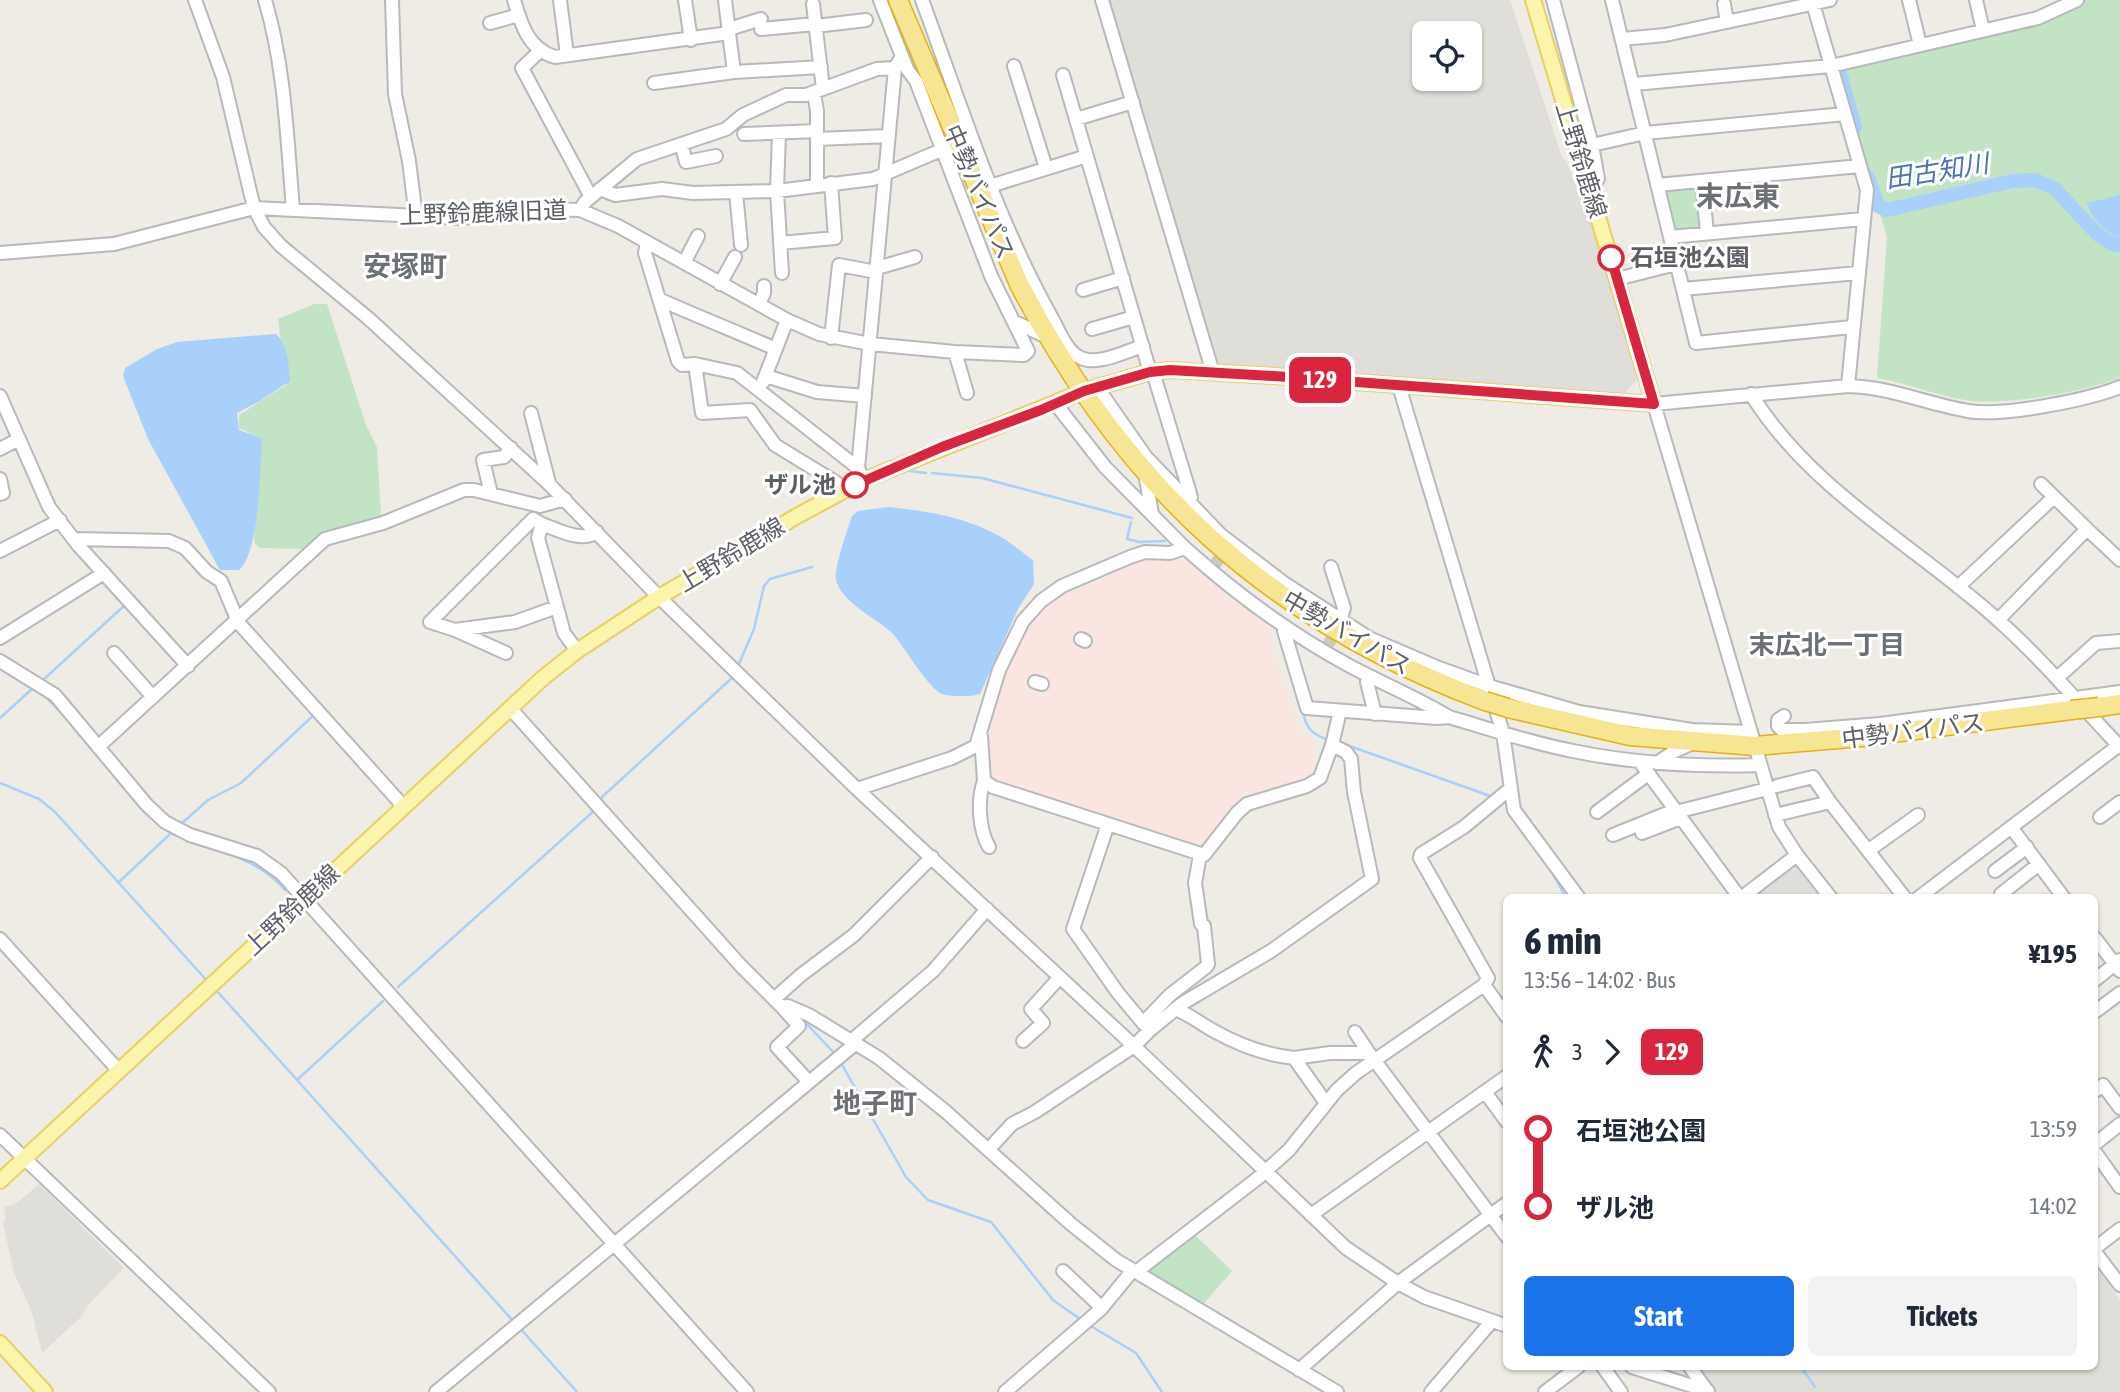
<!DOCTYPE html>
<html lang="en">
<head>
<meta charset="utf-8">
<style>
  :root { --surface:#fff; --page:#f2f2f3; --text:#1f2937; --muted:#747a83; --accent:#1a73e8 }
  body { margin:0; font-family:"Asap Condensed","Noto Sans JP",sans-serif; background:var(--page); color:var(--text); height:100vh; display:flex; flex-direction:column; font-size:26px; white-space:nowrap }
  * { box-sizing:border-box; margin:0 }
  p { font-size:23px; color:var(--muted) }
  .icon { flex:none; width:38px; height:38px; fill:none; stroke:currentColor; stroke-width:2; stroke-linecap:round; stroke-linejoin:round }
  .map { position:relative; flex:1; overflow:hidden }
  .sheet { position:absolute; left:1503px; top:894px; width:595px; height:476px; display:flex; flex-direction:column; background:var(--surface); border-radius:10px; box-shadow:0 2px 5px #0004 }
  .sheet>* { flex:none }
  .badge { padding:0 14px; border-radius:10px; font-size:24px; line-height:46px }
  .controls { position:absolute; left:1412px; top:21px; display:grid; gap:14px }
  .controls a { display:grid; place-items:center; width:70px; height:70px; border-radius:10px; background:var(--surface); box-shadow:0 2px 5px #0004; font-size:35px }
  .map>.badge { position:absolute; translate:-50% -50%; box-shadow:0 0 0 4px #fff }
  .legs { display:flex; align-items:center; gap:10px; height:77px; padding:0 21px; font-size:23px }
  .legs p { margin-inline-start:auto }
  .summary { display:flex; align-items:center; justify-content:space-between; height:119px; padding:0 21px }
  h1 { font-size:38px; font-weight:700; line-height:52px }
  .button { display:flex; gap:14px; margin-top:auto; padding:14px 21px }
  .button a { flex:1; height:80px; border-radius:10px; background:var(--accent); color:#fff; font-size:28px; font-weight:700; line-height:80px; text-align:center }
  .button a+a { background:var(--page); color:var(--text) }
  ul { padding:0 21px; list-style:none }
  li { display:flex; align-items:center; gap:24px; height:77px; font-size:26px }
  li i { display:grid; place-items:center; width:10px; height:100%; margin:0 9px; background:currentColor }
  li i::after { content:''; width:18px; height:18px; margin:-9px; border:5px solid; border-radius:50%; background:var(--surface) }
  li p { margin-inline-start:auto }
  li:first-child i { background:linear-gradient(#0000 50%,currentColor 0) }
  li:last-child i { background:linear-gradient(currentColor 50%,#0000 0) }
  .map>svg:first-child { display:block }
  .industrial { fill:#dfded8; fill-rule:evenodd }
  .medical { fill:#fae5e1 }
  .green { fill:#c2e4c5 }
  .water { fill:#a8d0fa }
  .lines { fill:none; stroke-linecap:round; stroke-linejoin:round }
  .stream { stroke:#a8d0fa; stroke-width:2.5 }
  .river { stroke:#a8d0fa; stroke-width:14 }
  .minor-tunnel { stroke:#cac9c4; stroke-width:12; stroke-dasharray:12 6; stroke-linecap:butt }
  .minor-casing { stroke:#b7b9bd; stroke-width:16 }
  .major-casing { stroke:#e9ce62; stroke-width:18 }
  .highway-casing { stroke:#e4b20e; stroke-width:21 }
  .minor { stroke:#fff; stroke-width:12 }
  .major { stroke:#faf4ad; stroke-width:14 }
  .highway { stroke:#f6e593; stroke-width:18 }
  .highway-bridge-casing { stroke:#e4b20e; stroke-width:21; stroke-linecap:butt }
  .highway-bridge { stroke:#f6e593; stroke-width:18 }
  .line-1-casing { stroke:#fff; stroke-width:16 }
  .line-1 { stroke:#d7263d; stroke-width:10 }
  .stop-1-dot { fill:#fff; stroke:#d7263d; stroke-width:3.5 }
  .labels { text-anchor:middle; stroke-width:6; stroke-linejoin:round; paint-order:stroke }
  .street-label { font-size:24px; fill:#5c5f64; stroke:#fff }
  .stop-label { font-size:24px; font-weight:bold; fill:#5c5f64; stroke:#fff; text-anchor:start }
  .water-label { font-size:26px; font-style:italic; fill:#4975b3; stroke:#fff }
  .neighbourhood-label { font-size:26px; font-weight:bold; fill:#6d7176; stroke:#fff }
  .quarter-label { font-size:28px; font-weight:bold; fill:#6d7176; stroke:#fff }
</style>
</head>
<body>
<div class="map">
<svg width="2120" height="1392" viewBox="0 0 2120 1392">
  <rect width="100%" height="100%" fill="#eeece4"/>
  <path class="industrial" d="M1105,0H1510L1562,157L1569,166L1577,189H1582L1637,379L1625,393L1219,364L1212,358ZM1424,33H1470V79H1424Z
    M1796,866L1820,898H1751L1791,868Z
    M39,1184L124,1268L89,1304L81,1317L42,1353L32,1312L14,1273L3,1223L6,1218L4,1207L16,1204Z
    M2095,1265L2120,1299V1392H1713L1694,1367H2095Z"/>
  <path class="medical" d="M1153,555L1191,562L1266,623L1298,728L1302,735L1316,743L1313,767L1304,784L1241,801L1232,810L1202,849L997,783L991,779L989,773L990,719L997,691L1018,646L1036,614L1052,602L1070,593Z"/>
  <path class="green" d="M2082,0H2120V378C2081,392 2012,405 1971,401C1939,397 1909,383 1877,378L1887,237L1837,72L1839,67Z
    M1700,184L1704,230L1676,233L1671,229L1662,191Z
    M314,304H327L366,425L377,447L381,515L377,523L308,549L259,548L254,542L262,438L239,428V415L286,385L278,319Z
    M1192,1232L1232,1271L1200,1308L1149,1275V1266Z"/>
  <path class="water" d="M2120,195V238C2103,230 2093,221 2087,203Z
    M276,334C288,345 289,365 290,381L260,401L237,413L239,430L262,438C260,468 260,552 239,570H220L148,439L123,376L125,368L157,349L177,342Z
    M888,507C927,511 966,517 1001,537C1012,543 1022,553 1033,560L1034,584L1018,609L980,694C970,697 952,697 942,694C929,689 904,647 894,635C878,618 840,603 836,579C834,568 848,528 852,516L858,511Z"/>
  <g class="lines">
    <path class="stream" d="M910,471L926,473
      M932,473L982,478L1132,518
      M1131,522L1127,539L1140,542L1165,541
      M739,664L754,629L764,586L770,579L812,567
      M43,680L126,604
      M44,695L64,715
      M1303,712C1306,729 1313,735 1329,740
      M0,718L33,688
      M70,723L144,812L174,835
      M1341,743L1493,797
      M0,783L39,799L55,812L209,983
      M600,801L602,797L733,677
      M181,824L208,800L241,783L316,713
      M187,841C224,852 259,860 285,890
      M1551,870L1566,898
      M118,883L171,833
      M398,987L596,809
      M216,990L297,1080L383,1001
      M805,1022L835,1054
      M841,1063L906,1177L928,1200L991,1222L1053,1300L1080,1319
      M297,1080L514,1322
      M1089,1325L1136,1353L1162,1392
      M519,1327L577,1392
      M1801,1367L1815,1387"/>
    <path class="river" d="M1839,69L1855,127
      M1868,177L1878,206L1887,210L2013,181L2035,180L2054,188L2097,234L2113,244L2120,245"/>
    <path class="minor-tunnel" d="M1215,564L1229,548
      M1328,645L1338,627"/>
    <defs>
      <path id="minor" d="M195,0L223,77L254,208L264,227L281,246L368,318L549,484L659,597L857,789L1134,1046L1346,1248L1398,1283L1424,1297L1507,1326
        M265,0C285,67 287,139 293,209
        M392,0L395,94L409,161L416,217
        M514,0C521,24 528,49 555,57L729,33L734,72
        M560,0L567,55
        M685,0L691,40
        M725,0L729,33
        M922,0C962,108 996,219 1053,320C1060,333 1067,352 1081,358C1098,366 1126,351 1143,346
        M1102,0L1213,373
        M1553,0L1592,145L1598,179L1590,187
        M1612,0L1696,343L1852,327
        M1812,0L1867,190L1848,386
        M1909,0L1920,45
        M1976,0L1983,30
        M813,4L823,89
        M1724,4L1727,22
        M490,23L519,15
        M816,26L866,20
        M729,29L761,19
        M761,29L815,24
        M1622,39L1665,35L1830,0
        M541,50L522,68L591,197
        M1014,66L1046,168
        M1063,75L1150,372
        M654,83L734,72L821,67
        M1634,84L1831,66L2038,18L2077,0
        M814,93L817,111V186L873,179L946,148
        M1076,119L1133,102
        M779,133L777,191L782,273
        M744,134L817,131
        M817,139L889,136
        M681,144L686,162L716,156
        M1592,145L1645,133L1845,114
        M1702,181L1707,233
        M1657,185L1860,166
        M990,186L1087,156
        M600,189L615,195L662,189L693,193L777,191L817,186
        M736,192L741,245
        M580,210L585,202L637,159L726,129L743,115L786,95H806L877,69L895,68
        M1670,237L1863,219
        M647,243L645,253L678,361L682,365L695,364L737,373L858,468L861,474
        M780,243L835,238L831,183
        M0,253L114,244L254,208L461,218L540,209L580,210L618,226L787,320L819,334L870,344L955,352L1024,355L1028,351L991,276L916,81L907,69L880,0
        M684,263L698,236
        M877,268L915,257
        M1617,279L1676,264
        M720,284L735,257
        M1683,289L1858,273
        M1083,290L1123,278
        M661,300C699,317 737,332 776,349
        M759,304L764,293V286
        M1013,321L1049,338
        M1092,329L1134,317
        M831,338L839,265L876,272
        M955,352L967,393
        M695,364L702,413L750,410L775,445L837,483L842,491
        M1153,372L1189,490L1191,498L1188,503
        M766,376L817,392L865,396
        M763,382L787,320
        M1399,386L1503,733L1514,810L1579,898
        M1097,387L1146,457L1221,535L1284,583L1369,638L1439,668L1489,686L1579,712L1692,730L1750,732
        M1751,394C1810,490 1916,546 1998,620C2042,659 2080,705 2120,747
        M0,396L49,507L78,545L188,666
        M1055,403L1105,467L1185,548
        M531,413L549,483
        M0,449L19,439
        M858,468L895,68L902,56
        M1145,473L1152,514
        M0,479L3,493L0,494
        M491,494L483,460L504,457L511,448
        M542,524C558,530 582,543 597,532
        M2087,529L2120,560
        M76,539L169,541L185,548L207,572L221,581L237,619
        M0,551L60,520
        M1331,567L1344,608L1338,627
        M1958,587L2054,497
        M236,620L404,807
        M1998,620L2087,529L2041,484
        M1286,627L1284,631L1307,708L1437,718L1449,717C1490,729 1531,743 1573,751C1636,764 1696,767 1760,765
        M455,630L515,622L557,607
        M0,638L104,573
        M1081,639L1085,641
        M114,653L153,697
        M506,653L455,630L430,622L533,519L542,524L538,538L557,607L564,633L577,651
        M0,661L55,695L146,804L165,822L190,835L257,856L281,873L747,1392
        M1372,677L1367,682L1375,714
        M2057,678L2096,643L2120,641
        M1035,682L1042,684
        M510,708L741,966L782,1007L788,1006L809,1015L879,1058L945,1111L1071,1224L1116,1260L1337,1392
        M1784,716L1778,720V726L1782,730H1805L1880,724L2120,692
        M981,736L984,781L993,787L1204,855L1237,813L1247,804L1307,786L1320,778L1332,745L1340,711
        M98,747L325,539L383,523L464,490H474L540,506L565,499
        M1640,762L1740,898
        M1657,763L1675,751L1693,743
        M984,781C977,800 979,830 989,847
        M1777,786L1813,777L1830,802
        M857,789L952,758L976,746L999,670L1023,621L1041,601L1062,586L1130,557L1145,552L1170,553L1185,548C1235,593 1289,633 1348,665C1381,683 1416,697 1449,717
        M1597,812L1648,774
        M1676,812L1767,789
        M1775,815L1830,802L1905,898
        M2100,817L2120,802
        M1108,824L1073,929L1118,993L1143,1023
        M2011,827L2064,898
        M1642,833L1681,818
        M1613,835L1675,810
        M1869,850L1918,815
        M1995,871L2027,847
        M2001,894L2039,864
        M1741,898L1797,855
        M1831,898L1797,855L1779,827L1654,404L1848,386C1890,387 1927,404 1968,411C2001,417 2088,400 2120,387
        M1918,898L2118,746
        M2095,938L2120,971
        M0,939L119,1071
        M2095,980L2120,960
        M1484,985L1507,1017
        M774,999L801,975L854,935L932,857
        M782,1007L799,1026L777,1047L809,1082
        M1175,1009C1189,1014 1201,1024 1214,1031C1239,1045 1265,1055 1294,1058L1326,1103
        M2096,1011L2120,993
        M1150,1030L1183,1003L1271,951L1372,879L1354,792L1351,759L1346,752L1332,745
        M1355,1032L1369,1053L1507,1237
        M851,1041L933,971L987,909
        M1023,1041L1043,1023L1031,1009L1060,977
        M1294,1058L1330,1053H1369
        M2095,1091L2103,1085L2120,1108
        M1485,1092L1507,1122
        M0,1135L269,1392
        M2095,1144L2120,1124
        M989,1149L1012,1124L1035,1112L1134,1046L1150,1030L1143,1023L1170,995L1206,967L1208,964L1204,926L1201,924L1195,883L1200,855
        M2095,1152L2120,1187
        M1311,1215L1507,1076
        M2095,1248L2120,1229
        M2095,1252L2120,1285
        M1063,1271L1102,1308
        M1136,1272L1258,1178L1289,1150L1337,1090L1356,1073L1484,985L1488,978L1420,858L1421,854L1464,827L1511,788
        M1603,1367L1621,1392
        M1632,1367L1708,1391
        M1690,1367L1708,1392
        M1299,1370L1398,1283L1507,1203
        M436,1392L855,1044
        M1005,1392L1101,1309L1133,1270
        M1431,1392L1492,1321
        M1545,1392L1578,1367"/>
      <path id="major" d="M0,1181L544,677L577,651L659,597L797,516L864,480L1084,391L1150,372L1170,370L1274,376L1654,404L1533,0
        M0,1343L45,1392"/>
      <path id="highway" d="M898,0L1019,284C1125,488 1270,620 1485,701
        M2099,707L2120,704
        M1508,708L1630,736L1755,746L1862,737L2071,710"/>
    </defs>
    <use href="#minor" class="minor-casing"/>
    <use href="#major" class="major-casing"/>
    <use href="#highway" class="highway-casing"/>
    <use href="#minor" class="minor"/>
    <use href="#major" class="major"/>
    <use href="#highway" class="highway"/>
    <defs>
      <path id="highway-bridge" d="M1485,701L1508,708
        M2071,710L2099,707"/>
    </defs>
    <use href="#highway-bridge" class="highway-bridge-casing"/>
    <use href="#highway-bridge" class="highway-bridge"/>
  </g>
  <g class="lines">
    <defs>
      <path id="line-1" d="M855,485L942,447L1041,410L1084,391L1150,372L1170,370L1274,376L1654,404L1611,258"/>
    </defs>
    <use href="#line-1" class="line-1-casing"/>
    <use href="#line-1" class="line-1"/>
  </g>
  <g class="stop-1-dot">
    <circle cx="1611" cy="258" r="12"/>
    <circle cx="855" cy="485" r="12"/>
  </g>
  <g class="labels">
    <g class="street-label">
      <text transform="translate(1581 160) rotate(73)" y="8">上野鈴鹿線</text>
      <text transform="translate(979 192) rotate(67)" y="8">中勢バイパス</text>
      <text transform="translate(483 213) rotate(-2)" y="8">上野鈴鹿線旧道</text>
      <text transform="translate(731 555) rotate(-31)" y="8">上野鈴鹿線</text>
      <text transform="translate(1347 633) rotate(30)" y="8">中勢バイパス</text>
      <text transform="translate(1913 731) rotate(-7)" y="8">中勢バイパス</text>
      <text transform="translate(292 910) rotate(-43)" y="8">上野鈴鹿線</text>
    </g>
    <g class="stop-label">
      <text x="1630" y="266">石垣池公園</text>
      <text x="836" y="493" text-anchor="end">ザル池</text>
    </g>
    <g class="water-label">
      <text transform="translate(1937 171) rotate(-9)" y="9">田古知川</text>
    </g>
    <g class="neighbourhood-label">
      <text x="1827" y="654">末広北一丁目</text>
    </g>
    <g class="quarter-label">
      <text x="1738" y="206">末広東</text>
      <text x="405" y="276">安塚町</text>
      <text x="875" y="1113">地子町</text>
    </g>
  </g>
</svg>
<div class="controls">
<a><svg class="icon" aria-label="locate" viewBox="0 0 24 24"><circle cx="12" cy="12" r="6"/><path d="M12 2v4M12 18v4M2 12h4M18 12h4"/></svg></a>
</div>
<b class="badge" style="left:1320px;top:380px;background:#d7263d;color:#fff">129</b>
<section class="sheet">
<div class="summary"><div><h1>6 min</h1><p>13:56 – 14:02 · Bus</p></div><b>¥195</b></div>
<div class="legs"><svg class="icon" aria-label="walk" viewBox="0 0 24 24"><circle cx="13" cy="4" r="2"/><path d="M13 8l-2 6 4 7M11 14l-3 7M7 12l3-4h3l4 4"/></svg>3<svg class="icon" aria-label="forward" viewBox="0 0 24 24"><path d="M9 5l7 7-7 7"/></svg><b class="badge" style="background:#d7263d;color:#fff">129</b></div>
<ul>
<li><i style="color:#d7263d"></i><b>石垣池公園</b><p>13:59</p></li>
<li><i style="color:#d7263d"></i><b>ザル池</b><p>14:02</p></li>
</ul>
<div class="button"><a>Start</a><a>Tickets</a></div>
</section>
</div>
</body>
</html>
